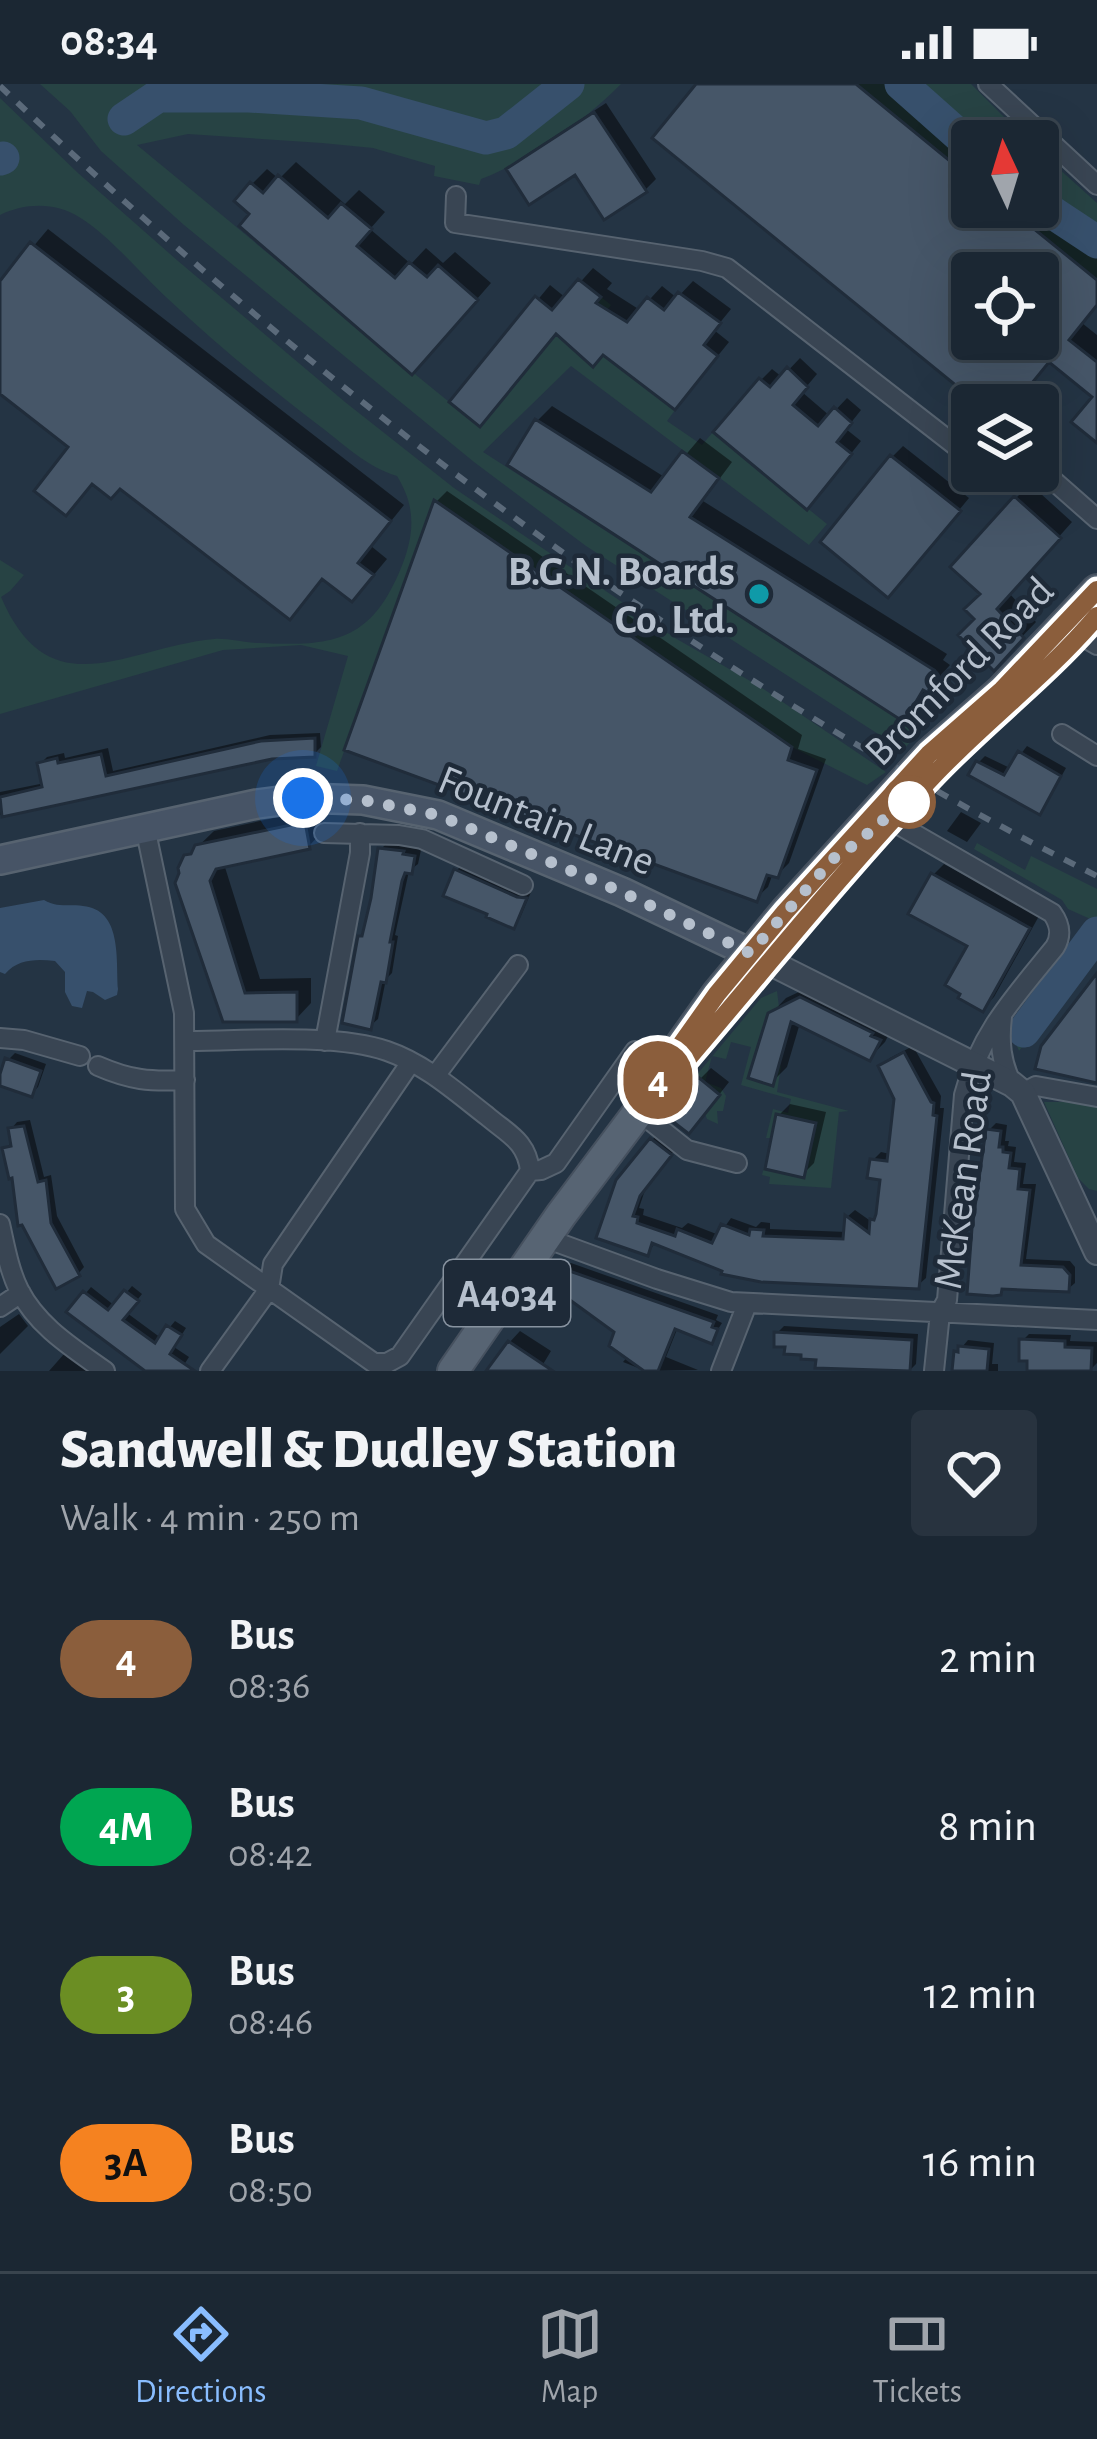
<!DOCTYPE html>
<html lang="en">
<head>
<meta charset="utf-8">
<style>
  :root { --surface:#1b2733; --page:#28333f; --text:#f1f3f6; --muted:#a0a5ac; --line:#39444e; --accent:#89bdff }
  body { margin:0; font-family:"Alegreya Sans",sans-serif; background:var(--page); color:var(--text); height:100vh; display:flex; flex-direction:column; font-size:45px; white-space:nowrap }
  * { box-sizing:border-box; margin:0 }
  p { font-size:39px; color:var(--muted) }
  .icon { flex:none; width:66px; height:66px; fill:none; stroke:currentColor; stroke-width:2; stroke-linecap:round; stroke-linejoin:round }
  .map { position:relative; height:1287px; overflow:hidden }
  .drawer { display:flex; flex-direction:column; background:var(--surface); flex:1 }
  .drawer>* { flex:none }
  .badge { padding:0 24px; border-radius:39px; font-size:42px; line-height:78px }
  .needle { width:78px; rotate:356deg }
  .tools { position:absolute; left:951px; top:36px; display:grid; gap:24px }
  .tools a { display:grid; place-items:center; width:108px; height:108px; border-radius:12px; background:var(--surface); box-shadow:0 12px 48px #0002,0 0 0 3px var(--line); font-size:60px }
  .you { position:absolute; width:60px; height:60px; margin:-30px; border:9px solid #fff; border-radius:50%; background:#1a73e8; box-shadow:0 0 0 18px #1a73e833 }
  .map>.badge { position:absolute; translate:-50% -50%; box-shadow:0 0 0 6px #fff }
  .round { display:grid; place-items:center; flex:none; width:126px; height:126px; border-radius:12px; background:var(--page) }
  .headline { display:flex; align-items:center; justify-content:space-between; height:204px; padding:0 60px }
  h1 { font-size:57px; font-weight:800; line-height:90px }
  ul { padding:0; list-style:none }
  li { display:flex; align-items:center; gap:36px; height:168px; padding:0 60px }
  li div { flex:1 }
  li b { display:block; font-size:45px }
  li em { font-style:normal }
  li .badge { min-width:132px; font-weight:700; text-align:center }
  .status { display:flex; justify-content:space-between; align-items:center; height:84px; padding:0 60px; background:var(--surface); direction:ltr }
  .status svg { height:33px; fill:currentColor }
  .tabs { display:flex; justify-content:space-around; align-items:center; height:168px; border-top:3px solid var(--line); background:var(--surface); font-size:33px; color:var(--muted) }
  .tabs a { display:grid; justify-items:center; gap:6px }
  .tabs .selected { color:var(--accent) }
  .map>svg:first-child { display:block }
  .green { fill:#274344 }
  .water { fill:#37506c }
  .shadow { fill:#0007; fill-rule:evenodd }
  .lines { fill:none; stroke-linecap:round; stroke-linejoin:round }
  .river { stroke:#37506c; stroke-width:33 }
  .building { fill:#465668; stroke:#202c3a; stroke-width:3; fill-rule:evenodd }
  .minor-casing { stroke:#576370; stroke-width:22 }
  .tertiary-casing { stroke:#576370; stroke-width:28 }
  .secondary-casing { stroke:#576370; stroke-width:32 }
  .primary-casing { stroke:#46515f; stroke-width:34 }
  .minor { stroke:#394553; stroke-width:18 }
  .tertiary { stroke:#394553; stroke-width:24 }
  .secondary { stroke:#475466; stroke-width:27 }
  .primary { stroke:#576473; stroke-width:30 }
  .rail { stroke:#5b6a7a; stroke-width:6; stroke-dasharray:12 12; stroke-linecap:butt }
  .line-casing { stroke:#fff; stroke-width:27 }
  .line { stroke:#8b5e3c; stroke-width:18 }
  .walk { stroke:#b6c0cd; stroke-width:12; stroke-dasharray:0 21.6 }
  .culture-dot { fill:#0f9aa8; stroke:#1e2a38; stroke-width:4.5 }
  .stop-dot { fill:#fff; stroke:#8b5e3c; stroke-width:6 }
  .labels { text-anchor:middle; stroke-width:9; stroke-linejoin:round; paint-order:stroke }
  .shield { fill:#1e2a38; stroke:#8893a0; stroke-width:3 }
  .shield-label { font-size:39px; font-weight:bold; fill:#b6c0cd }
  .poi-label { font-size:42px; font-weight:bold; fill:#b6c0cd; stroke:#1e2a38; text-anchor:end }
  .street-label { font-size:42px; fill:#b6c0cd; stroke:#1e2a38 }
</style>
</head>
<body>
<div class="status"><b>08:34</b><svg viewBox="0 0 49 12"><path d="M0 12V9h3v3zM5 12V6h3v6zM10 12V3h3v9zM15 12V0h3v12zM26 1h20v11H26zM47 4h2v5h-2z"/></svg></div>
<div class="map">
<svg width="1097" height="1287" viewBox="0 0 1097 1287">
  <rect width="100%" height="100%" fill="#243444"/>
  <path class="green" d="M40,0H621C582,39 532,75 481,95L479,101L434,92L435,82L373,64L322,59L188,50L137,61C251,155 365,250 480,343L562,243L571,250L601,213L611,221L607,226L603,271L675,326L667,337L702,361L713,348L827,440L809,461L571,282L483,368L904,638L923,644L903,666L586,462L474,378L184,141L101,67L70,27Z
    M856,0H971L1028,57H972V95Z
    M0,14L78,89L178,177L345,318L454,404L675,554L759,602L886,688L867,701L792,663L434,417L337,687L316,682L348,572L301,561L223,566L0,630V476L24,491L10,507L1,513C50,627 127,563 214,555C229,554 244,559 259,559C337,563 373,556 403,479C415,447 415,421 397,392C367,383 346,362 321,343C267,302 216,260 167,214C140,189 110,152 79,133C55,118 25,119 0,131Z
    M1038,66L1097,119V196L1007,123H1038Z
    M977,759L1025,786L1031,772L1097,805V838L1068,825L1062,816L974,765Z
    M1084,848L1097,858V865L1019,967L1013,952L1016,940Z
    M777,907L779,923L768,929L756,964L758,975H754L748,994L772,1001L778,981L781,982L777,1008L849,1027L839,1028L831,1104L769,1100L770,1093L762,1091L764,1083L766,1085L804,1093L816,1039L778,1030L772,1054H766L773,1025L788,1029L791,1015L741,1001L751,963L731,958L726,975L712,972L705,998L721,1004L726,1012L723,1027H717L718,1040L707,1035L705,1030L720,1011L699,994L681,1014L679,1012L761,914Z
    M1044,1018H1083L1097,1022V1107L1089,1105L1078,1094Z"/>
  <path class="water" d="M44,816C57,824 69,820 83,822C122,826 116,874 118,905L117,911L105,916L93,908L87,907L82,924L72,922L65,908V888L55,877C36,875 18,875 5,890L0,888V824Z"/>
  <path class="shadow" d="M700,0H889L972,67V123L1038,121L1097,169V221L1082,239L1097,251V355L1096,312L1051,276L1013,321H985ZM972,189H1038V255H972Z
    M606,19L656,95L645,106L576,87L510,85L521,74Z
    M296,78L345,120L359,106L385,128L370,145L411,180L426,164L443,179L455,168L491,199L427,272L254,130L252,100L267,85L279,95Z
    M48,145L404,421L371,462L387,475L367,499L324,493L290,532L0,306V202Z
    M593,184L612,199L607,205L640,226L662,202L677,214L693,197L731,225L714,246L729,258L687,310L558,247L453,318L550,201L566,214Z
    M800,274L817,290L802,308L830,332L847,314L861,326L846,345L861,357L818,411L761,296L772,285L782,293Z
    M552,322L666,394L700,354L732,378L703,417L947,570L943,576L950,581L903,634L537,337Z
    M903,362L969,414L899,499L892,373Z
    M1030,400L1072,438L1009,509L1036,538L994,582L984,510L1016,414Z
    M447,407L802,651L798,665L826,675L789,779L777,791L773,789L768,803L756,814L436,418Z
    M320,649L321,663L314,670L271,672L0,731V708L45,699L40,680L47,673L64,669L65,674L108,664L113,687L270,651Z
    M1027,662L1066,684L1046,720L1039,727L978,679L985,672L1010,684Z
    M320,724L324,746L309,762L224,780L260,895L311,894V919L296,935H225L187,773L214,747Z
    M961,728L981,739L967,758L947,747Z
    M388,758L421,766L418,780L409,787L395,851L398,852L392,889L386,895L378,935L370,942L366,848L381,765Z
    M464,779L531,808L520,834L513,841L447,811L457,786Z
    M944,780L1039,832L994,913L983,924L971,861L933,791Z
    M818,899L894,940L885,958L870,973L800,939L787,983L772,998L770,931L786,914Z
    M913,962L941,1012L940,1024H944L926,1194L917,1202L655,1160L647,1168L600,1152L652,1056L660,1048L678,1062L647,1100L639,1124L644,1125L643,1131L682,1144L688,1139L719,1151L731,1134L756,1143L761,1138L770,1139V1145L847,1148V1133L855,1126L872,1138L879,1131L884,1093L872,1077L881,1068L890,1070L897,1014L881,982L890,974Z
    M15,969L46,980L38,1003L31,1010L0,999L8,976Z
    M711,984L729,998L700,1035V995Z
    M790,1020L826,1028L814,1079L803,1090L779,1031Z
    M30,1036L44,1093L51,1091L57,1132L84,1183L78,1190L14,1091L5,1065L13,1057L11,1045L17,1038Z
    M996,1039L1007,1041L1005,1057H1009L1008,1062L1016,1063L1014,1078L1026,1079L1023,1100H1036L1026,1175L1070,1177L1075,1183V1199L1068,1205L1005,1202L1000,1208L989,1046Z
    M571,1179L718,1231L716,1236L722,1239L711,1256L678,1243L666,1273L698,1286L646,1287L623,1278L628,1272L618,1247L564,1185Z
    M132,1202L142,1210L127,1229L161,1254L175,1237L186,1244L174,1263L189,1273L180,1287H153L70,1228L91,1203L115,1222Z
    M19,1230L28,1242L0,1270V1243Z
    M784,1242L918,1250L916,1280L909,1287L819,1273L777,1249Z
    M520,1247L551,1267L539,1287H489L508,1260Z
    M1029,1250L1071,1251L1070,1257L1097,1258V1279L1090,1286L1022,1257Z
    M968,1256L994,1259L992,1280H998V1287H955L957,1269Z
    M64,1270L87,1287H49Z"/>
  <g class="lines">
    <path class="river" d="M901,0L972,63
      M124,35L158,12H249L361,19L486,54L506,49L568,0
      M0,75L3,74
      M1038,119L1097,158
      M1024,947L1097,849"/>
  </g>
  <path class="building" d="M696,0H856L972,95V123H1007L1097,196V221L1069,256L1097,278V359L1071,338L1092,313L1049,278L1014,321H980L652,54ZM972,189H1038V255H972Z
    M594,28L647,108L604,136L575,91L529,121L506,85Z
    M278,91L328,134L341,119L372,145L357,162L395,194L409,178L427,193L438,181L478,216L412,291L239,142L249,130L234,117L250,98L263,109Z
    M30,158L391,437L358,479L374,491L352,518L322,495L290,536L120,405L111,415L92,400L66,432L34,407L68,363L0,310V197Z
    M578,195L601,213L596,219L627,238L647,213L664,226L678,208L721,239L704,261L718,272L675,326L603,271L593,283L556,250L480,343L449,318L535,212L552,226Z
    M787,283L808,303L793,321L818,342L834,323L852,339L837,358L852,370L807,426L713,348L759,294L770,303Z
    M535,335L651,408L682,367L719,394L690,433L934,586L930,592L937,597L929,609L923,606L904,638L507,381Z
    M890,371L961,427L888,514L820,458Z
    M1014,412L1061,454L997,525L1024,554L994,587L958,551L974,535L964,525L980,510L950,483Z
    M434,416L792,663L788,676L817,686L778,794L767,791L757,818L344,666Z
    M315,654V673L272,675L2,733L0,713L42,703L37,679L57,674L58,679L101,670L106,692L261,657Z
    M1018,667L1061,692L1040,731L968,691L976,677L1004,691Z
    M305,738L310,765L216,785L210,797L245,909L297,908V938H223L175,799L179,789L178,784L184,771L191,770L195,761Z
    M378,764L404,767L403,770L415,772L412,790L405,789L402,797L390,858H393L386,899L381,898L371,946L342,939L358,852H362L371,814Z
    M454,785L517,813L527,814L514,845L486,833L487,830L443,812Z
    M931,789L1030,844L983,928L958,914L960,910L945,901L967,862L908,830Z
    M1097,889V999L1035,985L1041,962Z
    M800,913L873,949L871,952L881,956L870,977L791,938L773,1002L748,994L768,929Z
    M904,968L931,1018L934,1019L933,1031L937,1032L919,1205L761,1198L721,1190L722,1187L652,1159L648,1172L596,1154L616,1096L650,1054L672,1071L640,1112L633,1132L638,1133L637,1139L675,1152L677,1145L712,1159L721,1140L749,1151L750,1145L764,1146L763,1152L843,1155L845,1131L869,1149L870,1135L874,1136L876,1130L880,1096L867,1094L870,1075L887,1077L894,1015L878,982Z
    M5,974L41,987L32,1013L0,1002V990Z
    M698,993L720,1011L689,1050L667,1033Z
    M776,1030L816,1039L804,1094L765,1085Z
    M24,1042L38,1098L46,1096L51,1139L80,1192L56,1205L22,1141L18,1142L12,1094L9,1095L2,1064L11,1062L8,1044Z
    M986,1045L1001,1047L999,1063H1003V1068L1011,1069L1009,1084L1020,1085L1018,1105L1030,1106L1021,1181L1063,1183L1070,1191L1069,1208L1002,1205L1001,1211L993,1212L967,1210L972,1144Z
    M561,1184L714,1238L712,1243L718,1245L712,1260L675,1245L658,1287H644L609,1262L614,1248L559,1208L560,1203L555,1202Z
    M124,1206L139,1217L123,1236L155,1259L166,1241L182,1251L170,1270L195,1287H145L66,1228L83,1207L108,1226Z
    M774,1248L912,1256L910,1287L815,1284L816,1276L801,1275V1271L784,1270L785,1263H774Z
    M1019,1255L1065,1257V1263L1092,1264L1091,1287H1027V1277H1019Z
    M508,1257L553,1287H486Z
    M958,1262L989,1265L987,1287H952L954,1267L958,1268Z"/>
  <g class="lines">
    <defs>
      <path id="minor" d="M988,0L1097,101
        M456,112L455,139L702,177L727,184L965,369L972,371
        M1038,383L1097,435
        M1080,551L1097,561
        M1062,650L1097,672
        M892,737L1052,829C1060,840 1062,851 1055,863C1016,911 980,949 964,1011L947,1216L940,1229L934,1287
        M145,743L184,929L185,1125L206,1160L374,1279H387L400,1272L530,1087C527,1057 508,1050 487,1032C456,1008 425,980 387,967C335,949 242,957 185,957
        M324,749L399,751L422,755L523,801
        M1002,933C999,958 1001,978 1012,1000
        M0,954L24,956L80,972
        M325,957L360,769V749
        M98,982C130,996 150,998 185,996
        M435,992L518,881
        M1023,1009L1036,1002L1097,1013
        M638,1027L687,1066L737,1079
        M530,1087L541,1086L556,1079L635,967
        M0,1140C5,1162 9,1186 19,1206C38,1243 73,1264 105,1287
        M545,1154L657,1195L731,1218L1097,1236
        M0,1223L21,1209
        M210,1287L269,1205L273,1180L411,978
        M721,1287L747,1220"/>
      <path id="tertiary" d="M769,878L1012,1000L1023,1009L1097,1168"/>
      <path id="secondary" d="M0,776L257,720L303,714L363,716L438,731L622,808L769,878"/>
      <path id="primary" d="M453,1287L561,1131L655,1006L663,986L717,910L785,828L929,670L1002,606L1097,506"/>
    </defs>
    <use href="#minor" class="minor-casing"/>
    <use href="#tertiary" class="tertiary-casing"/>
    <use href="#secondary" class="secondary-casing"/>
    <use href="#primary" class="primary-casing"/>
    <use href="#minor" class="minor"/>
    <use href="#tertiary" class="tertiary"/>
    <use href="#secondary" class="secondary"/>
    <use href="#primary" class="primary"/>
    <path class="rail" d="M0,2C320,308 700,594 1097,792"/>
  </g>
  <g class="lines">
    <defs>
      <path id="line" d="M1097,506L1002,606L929,670L785,828L717,910L663,986L655,1006L672,993C758,893 841,789 932,693C985,637 1047,591 1097,532"/>
    </defs>
    <use href="#line" class="line-casing"/>
    <use href="#line" class="line"/>
    <path class="walk" d="M303,714L363,716L438,731L622,808L750,869L843,764L856,762L880,736L892,737L914,713L909,718"/>
  </g>
  <circle class="culture-dot" cx="759" cy="510" r="12"/>
  <circle class="stop-dot" cx="909" cy="718" r="24"/>
  <g class="labels">
    <rect class="shield" x="444" y="1176" width="126" height="66" rx="9"/>
    <g class="shield-label">
      <text x="507" y="1223">A4034</text>
    </g>
    <g class="poi-label">
      <text x="735" y="501">B.G.N. Boards<tspan x="735" dy="48">Co. Ltd.</tspan></text>
    </g>
    <g class="street-label">
      <text transform="translate(958 586) rotate(-45)" y="15">Bromford Road</text>
      <text transform="translate(547 735) rotate(22)" y="15">Fountain Lane</text>
      <text transform="translate(961 1096) rotate(-82)" y="15">McKean Road</text>
    </g>
  </g>
</svg>
<div class="tools">
<a><svg class="needle" viewBox="-14 -14 28 28"><path d="M0-13l5 13h-10z" fill="#e53935"/><path d="M0 13l5-13h-10z" fill="#a0a5ac"/></svg></a>
<a><svg class="icon" aria-label="locate" viewBox="0 0 24 24"><circle cx="12" cy="12" r="6"/><path d="M12 2v4M12 18v4M2 12h4M18 12h4"/></svg></a>
<a><svg class="icon" aria-label="layers" viewBox="0 0 24 24"><path d="M12 4l9 5-9 5-9-5zM3 14l9 5 9-5"/></svg></a>
</div>
<div class="you" style="left:303px;top:714px"></div>
<b class="badge" style="left:658px;top:996px;background:#8b5e3c;color:#fff">4</b>
</div>
<section class="drawer">
<div class="headline"><div><h1>Sandwell &amp; Dudley Station</h1><p>Walk · 4 min · 250 m</p></div><a class="round"><svg class="icon" aria-label="heart" viewBox="0 0 24 24"><path d="M12 20l-8-8c-3-5 5-10 8-4 3-6 11-1 8 4z"/></svg></a></div>
<ul>
<li><span class="badge" style="background:#8b5e3c;color:#fff">4</span><div><b>Bus</b><p>08:36</p></div><em>2 min</em></li>
<li><span class="badge" style="background:#00a651;color:#fff">4M</span><div><b>Bus</b><p>08:42</p></div><em>8 min</em></li>
<li><span class="badge" style="background:#6b8e23;color:#fff">3</span><div><b>Bus</b><p>08:46</p></div><em>12 min</em></li>
<li><span class="badge" style="background:#f58220;color:#111">3A</span><div><b>Bus</b><p>08:50</p></div><em>16 min</em></li>
</ul>
</section>
<nav class="tabs">
<a class="selected"><svg class="icon" aria-label="directions" viewBox="0 0 24 24"><path d="M12 3l9 9-9 9-9-9zM9 14v-3h6M13 9l2 2-2 2"/></svg>Directions</a>
<a><svg class="icon" aria-label="map" viewBox="0 0 24 24"><path d="M3 6l6-2 6 2 6-2v14l-6 2-6-2-6 2zM9 4v14M15 6v14"/></svg>Map</a>
<a><svg class="icon" aria-label="tickets" viewBox="0 0 24 24"><path d="M3 7h18v10H3zM15 7v10"/></svg>Tickets</a>
</nav>
</body>
</html>
